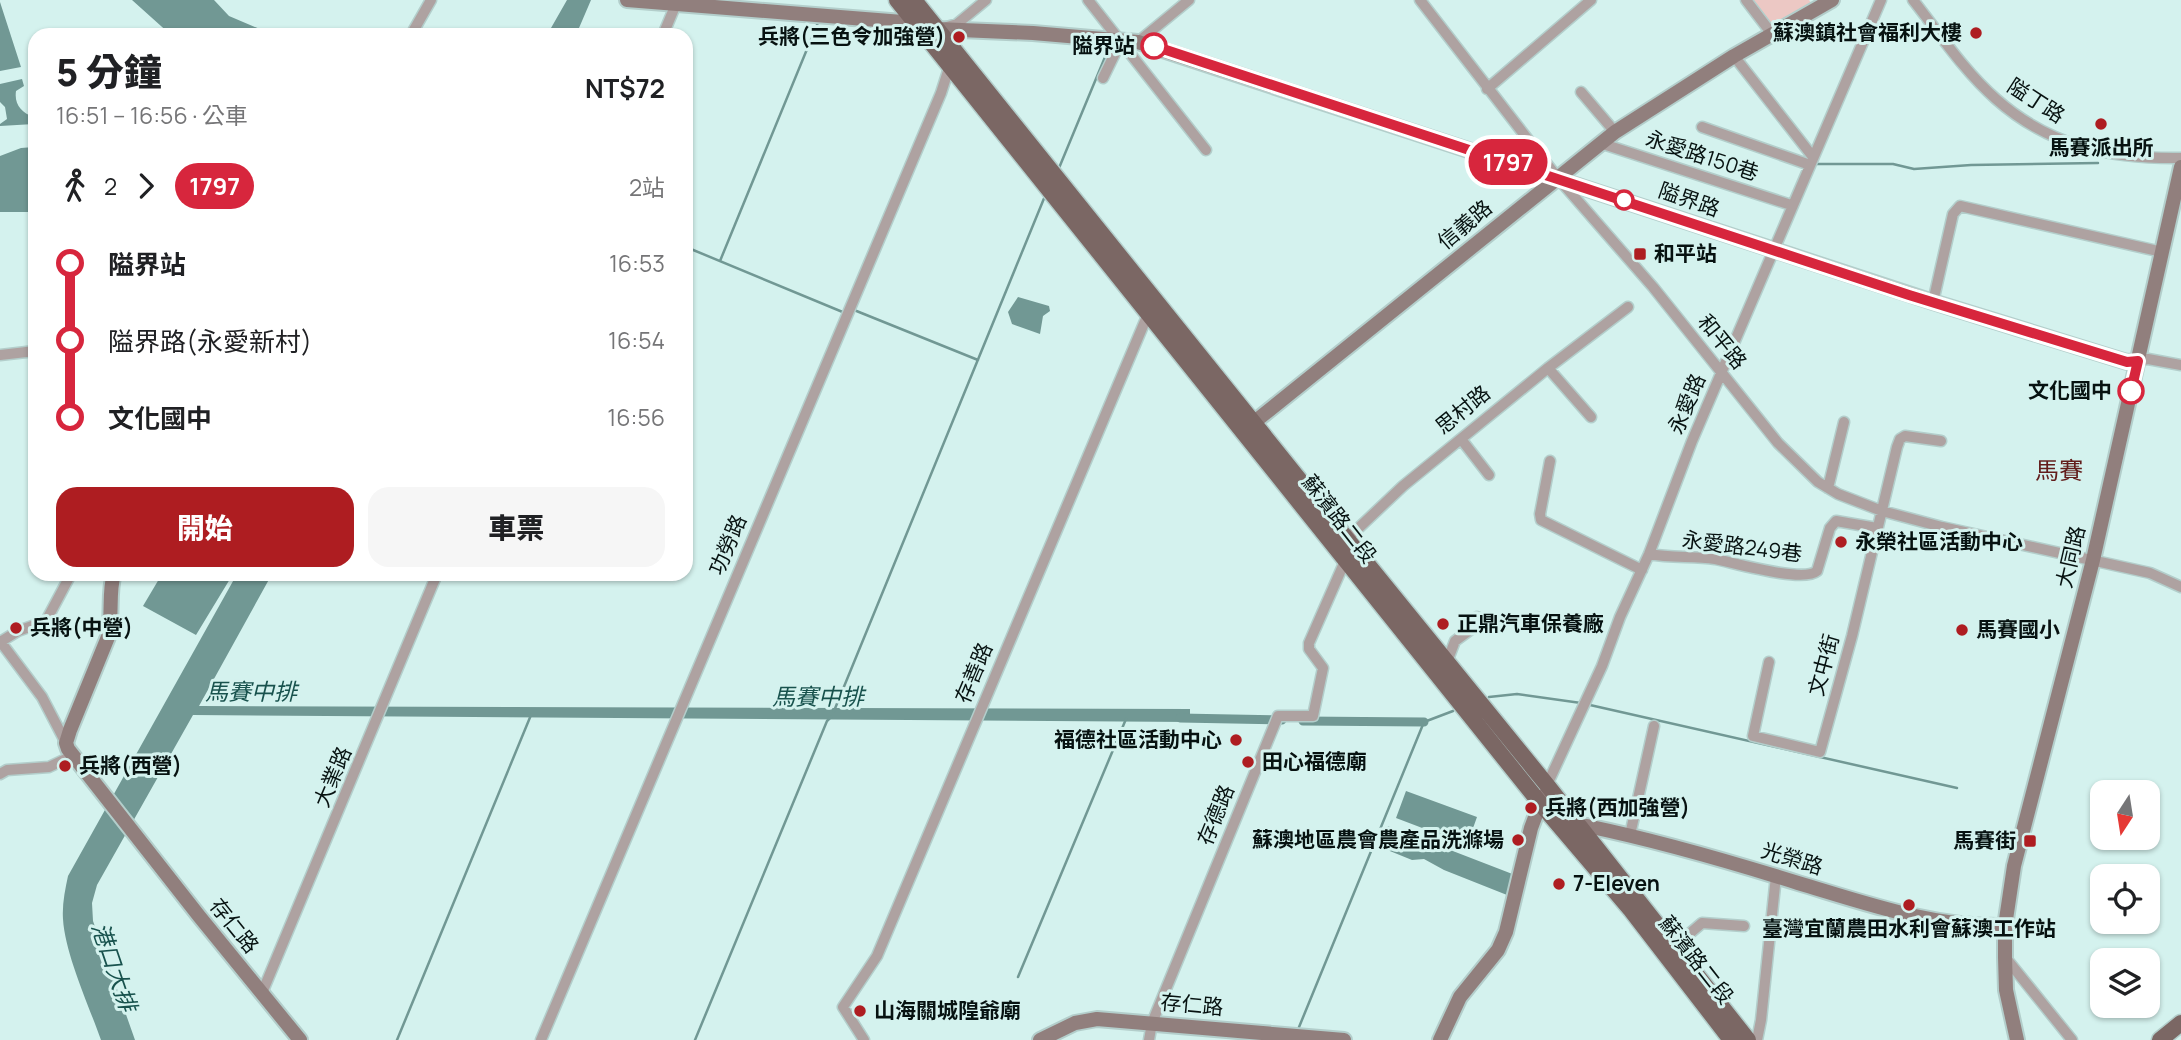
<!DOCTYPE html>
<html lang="zh-TW">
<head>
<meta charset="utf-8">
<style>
  :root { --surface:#fff; --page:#f6f6f6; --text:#202124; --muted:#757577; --accent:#ae1d21 }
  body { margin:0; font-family:Manrope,"Noto Sans TC",sans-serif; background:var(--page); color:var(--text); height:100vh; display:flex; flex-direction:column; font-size:26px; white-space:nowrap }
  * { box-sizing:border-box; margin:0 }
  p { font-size:23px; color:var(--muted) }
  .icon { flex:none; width:38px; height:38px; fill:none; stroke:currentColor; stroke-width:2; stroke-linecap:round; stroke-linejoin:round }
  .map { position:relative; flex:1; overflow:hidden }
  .drawer { position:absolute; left:28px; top:28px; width:665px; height:553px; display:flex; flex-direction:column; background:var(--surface); border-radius:21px; box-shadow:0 2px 5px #0004 }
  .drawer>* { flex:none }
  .badge { padding:0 14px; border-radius:23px; font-size:24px; line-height:46px }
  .needle { width:46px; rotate:192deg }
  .controls { position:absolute; left:2090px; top:780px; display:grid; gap:14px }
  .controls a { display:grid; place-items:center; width:70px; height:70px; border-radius:14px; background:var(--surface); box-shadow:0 2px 5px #0004; font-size:35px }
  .map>.badge { position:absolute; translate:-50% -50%; box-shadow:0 0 0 4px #fff }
  .legs { display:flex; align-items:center; gap:10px; height:77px; padding:0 28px; font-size:23px }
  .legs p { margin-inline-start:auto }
  .overview { display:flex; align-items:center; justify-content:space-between; height:119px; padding:0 28px }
  h1 { font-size:38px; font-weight:800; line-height:52px }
  .action { display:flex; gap:14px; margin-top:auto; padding:14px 28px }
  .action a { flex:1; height:80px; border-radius:21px; background:var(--accent); color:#fff; font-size:28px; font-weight:800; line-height:80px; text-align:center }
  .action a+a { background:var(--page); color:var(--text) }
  ul { padding:0 28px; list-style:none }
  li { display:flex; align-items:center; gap:24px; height:77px; font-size:26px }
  li i { display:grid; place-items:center; width:10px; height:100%; margin:0 9px; background:currentColor }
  li i::after { content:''; width:18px; height:18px; margin:-9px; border:5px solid; border-radius:50%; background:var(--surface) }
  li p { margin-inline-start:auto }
  li:first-child i { background:linear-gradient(#0000 50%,currentColor 0) }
  li:last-child i { background:linear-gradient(currentColor 50%,#0000 0) }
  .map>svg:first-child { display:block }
  .green { fill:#ecc8c4 }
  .water { fill:#719894 }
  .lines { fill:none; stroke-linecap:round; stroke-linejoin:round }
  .stream { stroke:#719894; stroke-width:2.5 }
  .canal { stroke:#719894; stroke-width:9 }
  .street-casing { stroke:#b3cecb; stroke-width:13 }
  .secondary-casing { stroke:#b3cecb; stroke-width:18 }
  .primary-casing { stroke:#b3cecb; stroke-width:19 }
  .street { stroke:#aea2a1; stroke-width:10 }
  .secondary { stroke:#917f7d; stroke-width:14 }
  .primary { stroke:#7b6764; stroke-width:16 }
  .line-1-casing { stroke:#fff; stroke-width:16 }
  .line-1 { stroke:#d7263d; stroke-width:10 }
  .poi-dot { fill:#ae1d21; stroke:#d4f2ee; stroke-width:2.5 }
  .stop-1-dot { fill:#fff; stroke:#d7263d; stroke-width:3.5 }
  .labels { text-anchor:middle; stroke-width:6; stroke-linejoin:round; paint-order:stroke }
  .poi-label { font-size:21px; font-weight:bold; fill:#071211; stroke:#d4f2ee; text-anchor:start }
  .stop-label { font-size:21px; font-weight:bold; fill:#071211; stroke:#d4f2ee; text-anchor:end }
  .street-label { font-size:21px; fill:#071211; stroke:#d4f2ee }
  .water-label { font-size:23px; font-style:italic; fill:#18524d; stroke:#d4f2ee }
  .quarter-label { font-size:24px; fill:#621d1b; stroke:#d4f2ee }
</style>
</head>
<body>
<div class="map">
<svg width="2181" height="1040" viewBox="0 0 2181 1040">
  <rect width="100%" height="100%" fill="#d4f2ee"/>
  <path class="green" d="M1746,0H1809L1816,9L1772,34Z"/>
  <path class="water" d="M132,0H214L229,16L274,35H171Z
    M567,0H591L576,35H547Z
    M0,2L21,67L0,71Z
    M22,79L24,86L16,91C14,105 22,112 33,117L34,124L0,126V124L7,119L5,107L0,102V84Z
    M34,147L35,212H0V156L21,148Z
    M1018,297L1049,306L1050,311L1043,316L1040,334L1012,324L1008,312Z
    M162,574H233L196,635L143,606Z
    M237,574H272L199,706L1190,709V722L193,715L97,885L92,903L93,921L135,1040H101C89,1006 65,954 63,919C62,905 65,890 68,876Z
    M1406,791L1477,817L1467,845L1396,818Z
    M1388,826L1515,875L1507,895L1444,870L1424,859L1412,860L1380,847Z"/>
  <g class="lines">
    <path class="stream" d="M1815,164H1893L1914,169L1971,165L2098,163
      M1059,168L1110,45
      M686,247L845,313
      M720,261L819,20
      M854,310L978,360
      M1489,697L1517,694L1581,703
      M1590,705L1957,788
      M834,711L1045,196
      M1018,977L1126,719
      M1297,1032L1424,722L1453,711
      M397,1040L531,715
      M695,1040L827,721L831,717"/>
    <path class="canal" d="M1180,718L1282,720
      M1303,721L1424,722"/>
    <defs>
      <path id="street" d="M1088,0L1206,150
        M1420,0L1557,177L1653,287L1778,443L1818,482L1838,494L1882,511L1942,527L2150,573L2181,587
        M1746,0L1772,34
        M1913,0C1939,33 1964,71 1996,99C2050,147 2111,159 2181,158
        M947,27L957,24L986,0
        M411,35L431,0
        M663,35L676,4
        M1138,42L1189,0
        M1734,56L1813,157
        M1103,78L1121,41
        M1487,89L1591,0
        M1581,92L1615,132
        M1702,127L1810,165
        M1600,143L1791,205
        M1933,302L1953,214L1960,206L2162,252
        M0,355L35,351
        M2138,361L2148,359L2181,365
        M1548,368L1591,417
        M1461,439L1489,475
        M1550,461L1540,514L1541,520L1642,570
        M1828,488L1844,422
        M1649,554C1671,558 1693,556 1715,559C1735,563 1803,583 1817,571L1830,528L1836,521L1877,528
        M0,641L42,697L66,743
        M0,642L18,631L46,621L71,574
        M1447,662L1455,641L1470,630L1477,617
        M1769,662L1753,736L1820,752L1852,636L1897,447L1900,439L1905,436L1941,441
        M0,774L7,770L49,767L72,756
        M1547,785L1602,666L1620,617L1649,554L1692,441L1881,0
        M1630,835L1654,726
        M1675,946L1702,923L1744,926
        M2005,957L2072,1040
        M262,993L437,574
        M541,1040L941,93L950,65
        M864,1040L843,1007L877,956L1148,314
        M1149,1040L1152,1023L1278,716H1313L1323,668L1309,649V643L1345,561L1347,539L1403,486L1548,368L1628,307
        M1757,1040L1761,1020L1776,876"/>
      <path id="secondary" d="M627,0L915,23L937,29L1033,33L1138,42L1933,302L2127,362L2138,361
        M1247,428L1615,132L1734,56L1832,0
        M114,574C108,592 113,616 108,637L70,730L66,743L68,749L199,916L300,1040
        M1575,835L1587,826C1659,841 1728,861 1798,883C1865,903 1935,928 2005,926
        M1040,1040L1075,1023L1097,1019L1344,1040
        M1440,1040L1460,997L1498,950L1506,932L1531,828L1543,796
        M2017,1040L2006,990L2005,957V926L2014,866L2093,560L2181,167"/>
      <path id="primary" d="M897,0L1540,803L1631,910L1731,1040
        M914,0L1347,539L1547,785L1748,1040
        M2160,1040L2181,1023"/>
    </defs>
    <use href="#street" class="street-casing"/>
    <use href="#secondary" class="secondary-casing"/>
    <use href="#primary" class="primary-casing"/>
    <use href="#street" class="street"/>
    <use href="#secondary" class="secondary"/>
    <use href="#primary" class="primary"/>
  </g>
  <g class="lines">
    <defs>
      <path id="line-1" d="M1154,46L1909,295L2127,362L2138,361L2131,391"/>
    </defs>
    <use href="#line-1" class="line-1-casing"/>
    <use href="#line-1" class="line-1"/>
  </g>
  <g class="poi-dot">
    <circle cx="1976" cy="33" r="7"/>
    <circle cx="959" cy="37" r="7"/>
    <circle cx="2101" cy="124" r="7"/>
    <rect x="1633" y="247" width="14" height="14" rx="3.5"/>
    <circle cx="1841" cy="542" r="7"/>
    <circle cx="1443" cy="624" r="7"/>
    <circle cx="16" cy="628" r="7"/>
    <circle cx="1962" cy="630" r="7"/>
    <circle cx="1236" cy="740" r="7"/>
    <circle cx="1248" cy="762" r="7"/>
    <circle cx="65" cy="766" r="7"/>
    <circle cx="1531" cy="808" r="7"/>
    <circle cx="1518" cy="840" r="7"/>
    <rect x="2023" y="834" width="14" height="14" rx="3.5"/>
    <circle cx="1559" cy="884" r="7"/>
    <circle cx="1909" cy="905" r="7"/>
    <circle cx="860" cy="1011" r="7"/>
  </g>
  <g class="stop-1-dot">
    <circle cx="1154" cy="46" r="12"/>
    <circle cx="1624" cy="200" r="9"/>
    <circle cx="2131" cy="391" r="12"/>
  </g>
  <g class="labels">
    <g class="poi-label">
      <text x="1962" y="40" text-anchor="end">蘇澳鎮社會福利大樓</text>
      <text x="945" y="44" text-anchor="end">兵將(三色令加強營)</text>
      <text x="2101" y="155" text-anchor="middle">馬賽派出所</text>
      <text x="1654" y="261">和平站</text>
      <text x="1855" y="549">永榮社區活動中心</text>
      <text x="1457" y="631">正鼎汽車保養廠</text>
      <text x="30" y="635">兵將(中營)</text>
      <text x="1976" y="637">馬賽國小</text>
      <text x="1222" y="747" text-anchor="end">福德社區活動中心</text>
      <text x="1262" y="769">田心福德廟</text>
      <text x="79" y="773">兵將(西營)</text>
      <text x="1545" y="815">兵將(西加強營)</text>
      <text x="1504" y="847" text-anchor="end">蘇澳地區農會農產品洗滌場</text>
      <text x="2016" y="848" text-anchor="end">馬賽街</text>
      <text x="1573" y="891">7-Eleven</text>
      <text x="1909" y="936" text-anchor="middle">臺灣宜蘭農田水利會蘇澳工作站</text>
      <text x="874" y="1018">山海關城隍爺廟</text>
    </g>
    <g class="stop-label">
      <text x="1135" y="53">隘界站</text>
      <text x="2112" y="398">文化國中</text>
    </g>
    <g class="street-label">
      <text transform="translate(2036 101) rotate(33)" y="7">隘丁路</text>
      <text transform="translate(1702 156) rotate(18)" y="7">永愛路150巷</text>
      <text transform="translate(1689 200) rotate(19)" y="7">隘界路</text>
      <text transform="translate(1465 225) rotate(-40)" y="7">信義路</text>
      <text transform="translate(1722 342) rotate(51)" y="7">和平路</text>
      <text transform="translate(1687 404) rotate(-67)" y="7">永愛路</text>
      <text transform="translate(1463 410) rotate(-39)" y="7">思村路</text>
      <text transform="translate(1339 519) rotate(52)" y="7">蘇濱路二段</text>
      <text transform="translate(728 545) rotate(-67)" y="7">功勞路</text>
      <text transform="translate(1742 547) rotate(7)" y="7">永愛路249巷</text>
      <text transform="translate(2071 557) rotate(-77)" y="7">大同路</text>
      <text transform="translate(1824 665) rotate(-75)" y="7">文中街</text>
      <text transform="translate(974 673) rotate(-67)" y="7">存善路</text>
      <text transform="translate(333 777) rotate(-67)" y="7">大業路</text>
      <text transform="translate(1216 815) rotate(-68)" y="7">存德路</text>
      <text transform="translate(1792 859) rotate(17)" y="7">光榮路</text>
      <text transform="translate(234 926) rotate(51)" y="7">存仁路</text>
      <text transform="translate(1696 960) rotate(52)" y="7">蘇濱路二段</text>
      <text transform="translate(1192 1005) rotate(5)" y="7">存仁路</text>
    </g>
    <g class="water-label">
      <text x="251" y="700">馬賽中排</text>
      <text x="818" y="705">馬賽中排</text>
      <text transform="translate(114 967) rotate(71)" y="8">港口大排</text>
    </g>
    <g class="quarter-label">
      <text x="2059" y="479">馬賽</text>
    </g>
  </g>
</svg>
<div class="controls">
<a><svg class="needle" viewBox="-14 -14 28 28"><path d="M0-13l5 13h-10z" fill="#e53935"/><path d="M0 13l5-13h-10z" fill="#757577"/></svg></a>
<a><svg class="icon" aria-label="locate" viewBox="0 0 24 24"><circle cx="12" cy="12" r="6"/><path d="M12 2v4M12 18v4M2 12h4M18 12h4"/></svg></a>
<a><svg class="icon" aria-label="layers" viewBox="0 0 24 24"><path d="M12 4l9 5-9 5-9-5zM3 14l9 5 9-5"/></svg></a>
</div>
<b class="badge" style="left:1508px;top:162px;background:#d7263d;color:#fff">1797</b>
<section class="drawer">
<div class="overview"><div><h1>5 分鐘</h1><p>16:51 – 16:56 · 公車</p></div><b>NT$72</b></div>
<div class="legs"><svg class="icon" aria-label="walk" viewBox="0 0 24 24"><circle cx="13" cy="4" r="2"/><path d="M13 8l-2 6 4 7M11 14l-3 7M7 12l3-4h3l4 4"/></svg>2<svg class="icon" aria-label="forward" viewBox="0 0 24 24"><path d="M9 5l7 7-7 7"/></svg><b class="badge" style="background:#d7263d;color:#fff">1797</b><p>2站</p></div>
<ul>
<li><i style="color:#d7263d"></i><b>隘界站</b><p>16:53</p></li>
<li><i style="color:#d7263d"></i><span>隘界路(永愛新村)</span><p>16:54</p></li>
<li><i style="color:#d7263d"></i><b>文化國中</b><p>16:56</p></li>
</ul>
<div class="action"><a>開始</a><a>車票</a></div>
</section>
</div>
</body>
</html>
